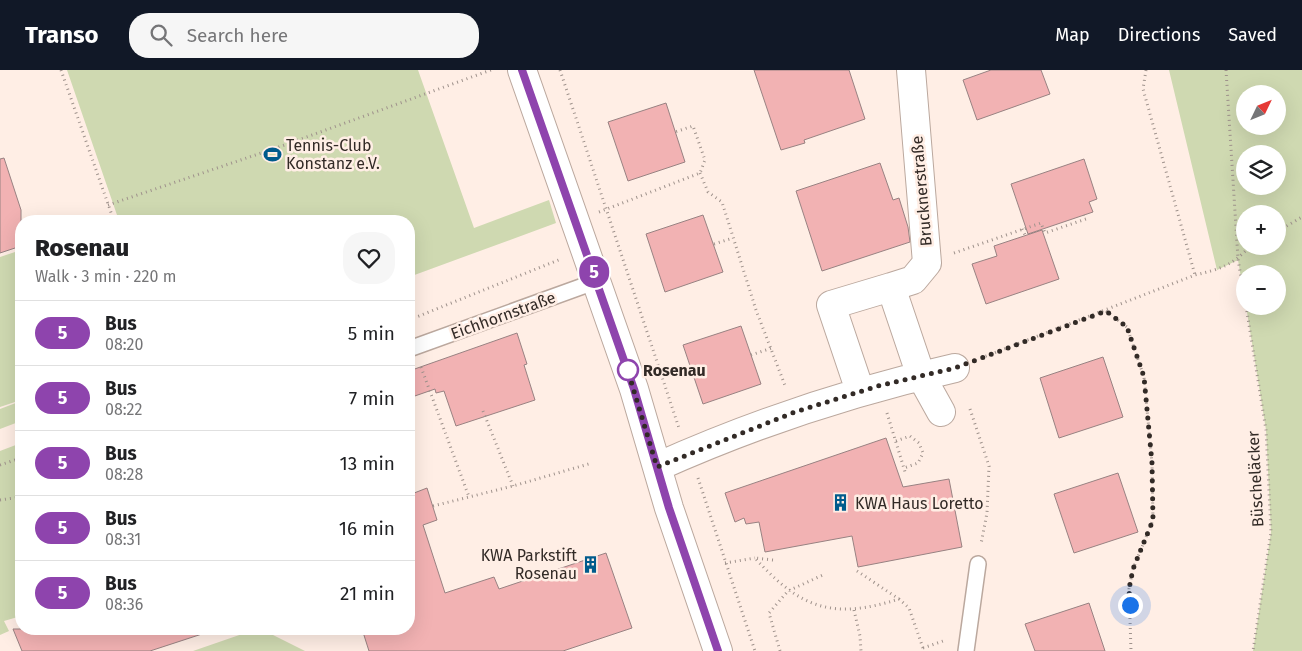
<!DOCTYPE html>
<html lang="en">
<head>
<meta charset="utf-8">
<style>
  :root { --surface:#fff; --page:#f6f6f6; --text:#202124; --muted:#757577; --line:#e0e0e0; --accent:#111827 }
  body { margin:0; font-family:"Fira Sans",sans-serif; background:var(--page); color:var(--text); height:100vh; display:flex; flex-direction:column; font-size:19px; white-space:nowrap }
  * { box-sizing:border-box; margin:0 }
  p { font-size:16px; color:var(--muted) }
  .icon { flex:none; width:28px; height:28px; fill:none; stroke:currentColor; stroke-width:2; stroke-linecap:round; stroke-linejoin:round }
  .map { position:relative; flex:1; overflow:hidden }
  .side { position:absolute; left:15px; top:145px; width:400px; height:420px; display:flex; flex-direction:column; background:var(--surface); border-radius:20px; box-shadow:0 5px 20px #0002 }
  .side>* { flex:none }
  .badge { padding:0 10px; border-radius:16px; font-size:18px; line-height:32px }
  .needle { width:32px; rotate:47deg }
  .fabs { position:absolute; left:1236px; top:15px; display:grid; gap:10px }
  .fabs a { display:grid; place-items:center; width:50px; height:50px; border-radius:50%; background:var(--surface); box-shadow:0 5px 20px #0002; font-size:25px }
  .you { position:absolute; width:25px; height:25px; margin:-12px; border:4px solid #fff; border-radius:50%; background:#1a73e8; box-shadow:0 0 0 8px #1a73e833 }
  .map>.badge { position:absolute; translate:-50% -50%; box-shadow:0 0 0 2px #fff }
  .round { display:grid; place-items:center; flex:none; width:52px; height:52px; border-radius:20px; background:var(--page) }
  .overview { display:flex; align-items:center; justify-content:space-between; height:85px; padding:0 20px }
  h1 { font-size:24px; font-weight:800; line-height:38px }
  ul { padding:0; list-style:none }
  li { display:flex; align-items:center; gap:15px; height:65px; padding:0 20px; border-top:1px solid var(--line) }
  li div { flex:1 }
  li b { display:block; font-size:19px }
  li em { font-style:normal }
  li .badge { min-width:55px; font-weight:700; text-align:center }
  header { display:flex; align-items:center; gap:30px; box-sizing:border-box; height:70px; padding:0 25px; background:var(--accent); color:#fff }
  header strong { font-size:24px }
  nav { display:flex; gap:28px; margin-inline-start:auto; font-size:18px }
  .search { width:350px; height:45px; background:var(--page); display:flex; align-items:center; gap:12px; box-sizing:border-box; padding:0 18px; border-radius:20px; color:var(--muted); font-size:19px }
  .map>svg:first-child { display:block }
  .green { fill:#cfd9b1; fill-rule:evenodd }
  .building { fill:#f2b2b3; stroke:#988282 }
  .lines { fill:none; stroke-linecap:round; stroke-linejoin:round }
  .lane-casing { stroke:#bba89e; stroke-width:18 }
  .street-casing { stroke:#bba89e; stroke-width:30 }
  .path { stroke:#9f928c; stroke-width:3; stroke-dasharray:1 4; stroke-linecap:butt }
  .lane { stroke:#fff; stroke-width:15 }
  .street { stroke:#fff; stroke-width:28 }
  .line-casing { stroke:#fff; stroke-width:11 }
  .line { stroke:#8e44ad; stroke-width:8 }
  .walk { stroke:#322a26; stroke-width:5; stroke-dasharray:0 9 }
  .stop-dot { fill:#fff; stroke:#8e44ad; stroke-width:2.5 }
  .labels { text-anchor:middle; stroke-width:5; stroke-linejoin:round; paint-order:stroke }
  .poi-label { font-size:16px; fill:#322a26; stroke:#ffeee5; text-anchor:start }
  .street-label { font-size:16px; fill:#322a26; stroke:#ffeee5 }
  .stop-label { font-size:16px; font-weight:bold; fill:#322a26; stroke:#ffeee5; text-anchor:start }
</style>
</head>
<body>
<header>
<strong>Transo</strong>
<div class="search"><svg class="icon" aria-label="search" viewBox="0 0 24 24"><circle cx="10" cy="10" r="6"/><path d="M15 15l6 6"/></svg>Search here</div>
<nav><a>Map</a><a>Directions</a><a>Saved</a></nav>
</header>
<div class="map">
<svg width="1302" height="581" viewBox="0 0 1302 581">
  <rect width="100%" height="100%" fill="#ffeee5"/>
  <path class="green" d="M67,0H418L474,158L549,130L556,153L409,207V151H101L117,145Z
    M1169,0H1302V581H1253L1271,462L1266,360L1246,236H1278V204H1245V231L1238,190L1217,200ZM1245,24H1278V56H1245ZM1245,84H1278V116H1245ZM1245,144H1278V176H1245Z
    M21,180V330L0,337V187Z
    M21,331V351L0,359V339Z
    M21,373V546L4,551L9,561L0,565V381Z
    M257,559H261L305,581H193Z"/>
  <path class="building" d="M754,0H849L865,49L804,70L805,73L781,80Z
    M991,0H1041L1050,24L977,50L963,10Z
    M666,33L685,92L628,111L608,52Z
    M4,88L21,140V176L0,183V89Z
    M1084,89L1097,129L1089,132L1093,142L1028,164L1011,114Z
    M880,93L893,130L899,128L908,157L910,172L822,201L796,121Z
    M703,145L723,202L665,222L646,164Z
    M1042,160L1059,209L986,234L972,194L997,186L994,176Z
    M741,256L761,314L703,334L683,275Z
    M517,263L527,294L524,295L535,330L456,356L444,321L436,323L435,319L409,328V301Z
    M1103,287L1123,347L1059,368L1040,308Z
    M886,368L903,417L949,409L962,477L858,497L852,466L765,482L759,452L746,454L744,448L735,452L725,423Z
    M1118,403L1138,462L1074,483L1054,424Z
    M427,418L437,450L423,455L445,523L494,507L499,519L606,483L632,558L563,581H369L362,559H409V425Z
    M1089,533L1105,581H1035L1025,554Z
    M13,559H204L205,563L150,581H22Z"/>
  <g class="lines">
    <defs>
      <path id="lane" d="M409,279L597,211
        M966,581L978,494"/>
      <path id="street" d="M522,0L634,319L669,438L718,581
        M911,0L927,193L913,210L891,217L921,306L941,342
        M860,321L831,235L891,217
        M657,397C753,354 852,321 955,298"/>
    </defs>
    <use href="#lane" class="lane-casing"/>
    <use href="#street" class="street-casing"/>
    <path class="path" d="M61,0L114,151
      M560,0L679,358
      M1146,0L1143,19L1195,205
      M1226,0L1238,189L1245,231
      M700,103L708,122L722,132L756,240L786,318
      M108,135L279,77L491,0
      M599,142L700,103L705,90L693,56L675,62
      M1022,159L1025,165
      M1278,161L1302,147
      M714,174L733,168
      M954,183L1041,153L1045,163L1086,149L1084,145
      M1246,236L1266,360L1271,462L1253,581
      M1106,241L1127,257L1144,307L1152,393L1153,450L1133,499L1129,519L1131,581
      M409,250L561,189
      M751,285L772,278
      M981,288L1195,205C1220,199 1232,196 1250,176
      M421,297L469,427
      M970,339L989,396L987,443L981,474
      M483,341L513,416
      M887,343L906,405
      M896,371L910,366L919,373L923,383L918,393L904,398
      M0,395L21,388
      M698,408L755,581
      M0,430L21,427
      M433,436L513,416L592,393
      M773,490L755,488C801,539 833,550 899,529L909,538L924,581
      M725,493L755,488
      M857,501L899,529
      M854,540L860,566L861,581
      M923,578L946,570
      M780,581L769,543L788,521L825,504"/>
    <use href="#lane" class="lane"/>
    <use href="#street" class="street"/>
  </g>
  <g class="lines">
    <defs>
      <path id="line" d="M522,0L634,319L669,438L718,581"/>
    </defs>
    <use href="#line" class="line-casing"/>
    <use href="#line" class="line"/>
    <path class="walk" d="M628,300L627,298L657,397L795,342L878,316L955,298L1106,241L1127,257L1144,307L1152,393L1153,450L1133,499L1129,519L1130,535"/>
  </g>
  <defs>
    <symbol id="stadium-bare" viewBox="-9 -9 18 18"><path d="M0-5a6.5 5 0 1 0 0 10a6.5 5 0 1 0 0-10ZM-3.5-1.8h7v3.6h-7Z" fill="#005b8c" stroke="#ffeee5" stroke-width="2.5" paint-order="stroke"/></symbol>
    <symbol id="building-bare" viewBox="-9 -9 18 18"><path d="M-4-6H4V6H1V3H-1V6H-4ZM-2.5-4.3h1.7v1.8h-1.7ZM.8-4.3h1.7v1.8H.8ZM-2.5-1h1.7V.8h-1.7ZM.8-1h1.7V.8H.8Z" fill="#005b8c" stroke="#ffeee5" stroke-width="2.5" paint-order="stroke"/></symbol>
  </defs>
  <g fill-rule="evenodd">
    <use href="#stadium-bare" x="260" y="72" width="25" height="25"/>
    <use href="#building-bare" x="828" y="420" width="25" height="25"/>
    <use href="#building-bare" x="578" y="482" width="25" height="25"/>
  </g>
  <circle class="stop-dot" cx="628" cy="300" r="10"/>
  <g class="labels">
    <g class="poi-label">
      <text x="286" y="81">Tennis-Club<tspan x="286" dy="18">Konstanz e.V.</tspan></text>
      <text x="855" y="439">KWA Haus Loretto</text>
      <text x="577" y="491" text-anchor="end">KWA Parkstift<tspan x="577" dy="18">Rosenau</tspan></text>
    </g>
    <g class="street-label">
      <text transform="translate(921 121) rotate(-95)" y="6">Brucknerstraße</text>
      <text transform="translate(503 245) rotate(-20)" y="6">Eichhornstraße</text>
      <text transform="translate(1255 409) rotate(-93)" y="6">Büscheläcker</text>
    </g>
    <g class="stop-label">
      <text x="643" y="306">Rosenau</text>
    </g>
  </g>
</svg>
<div class="fabs">
<a><svg class="needle" viewBox="-14 -14 28 28"><path d="M0-13l5 13h-10z" fill="#e53935"/><path d="M0 13l5-13h-10z" fill="#757577"/></svg></a>
<a><svg class="icon" aria-label="layers" viewBox="0 0 24 24"><path d="M12 4l9 5-9 5-9-5zM3 14l9 5 9-5"/></svg></a>
<a>+</a>
<a>−</a>
</div>
<div class="you" style="left:1130px;top:535px"></div>
<b class="badge" style="left:594px;top:202px;background:#8e44ad;color:#fff">5</b>
<section class="side">
<div class="overview"><div><h1>Rosenau</h1><p>Walk · 3 min · 220 m</p></div><a class="round"><svg class="icon" aria-label="heart" viewBox="0 0 24 24"><path d="M12 20l-8-8c-3-5 5-10 8-4 3-6 11-1 8 4z"/></svg></a></div>
<ul>
<li><span class="badge" style="background:#8e44ad;color:#fff">5</span><div><b>Bus</b><p>08:20</p></div><em>5 min</em></li>
<li><span class="badge" style="background:#8e44ad;color:#fff">5</span><div><b>Bus</b><p>08:22</p></div><em>7 min</em></li>
<li><span class="badge" style="background:#8e44ad;color:#fff">5</span><div><b>Bus</b><p>08:28</p></div><em>13 min</em></li>
<li><span class="badge" style="background:#8e44ad;color:#fff">5</span><div><b>Bus</b><p>08:31</p></div><em>16 min</em></li>
<li><span class="badge" style="background:#8e44ad;color:#fff">5</span><div><b>Bus</b><p>08:36</p></div><em>21 min</em></li>
</ul>
</section>
</div>
</body>
</html>
